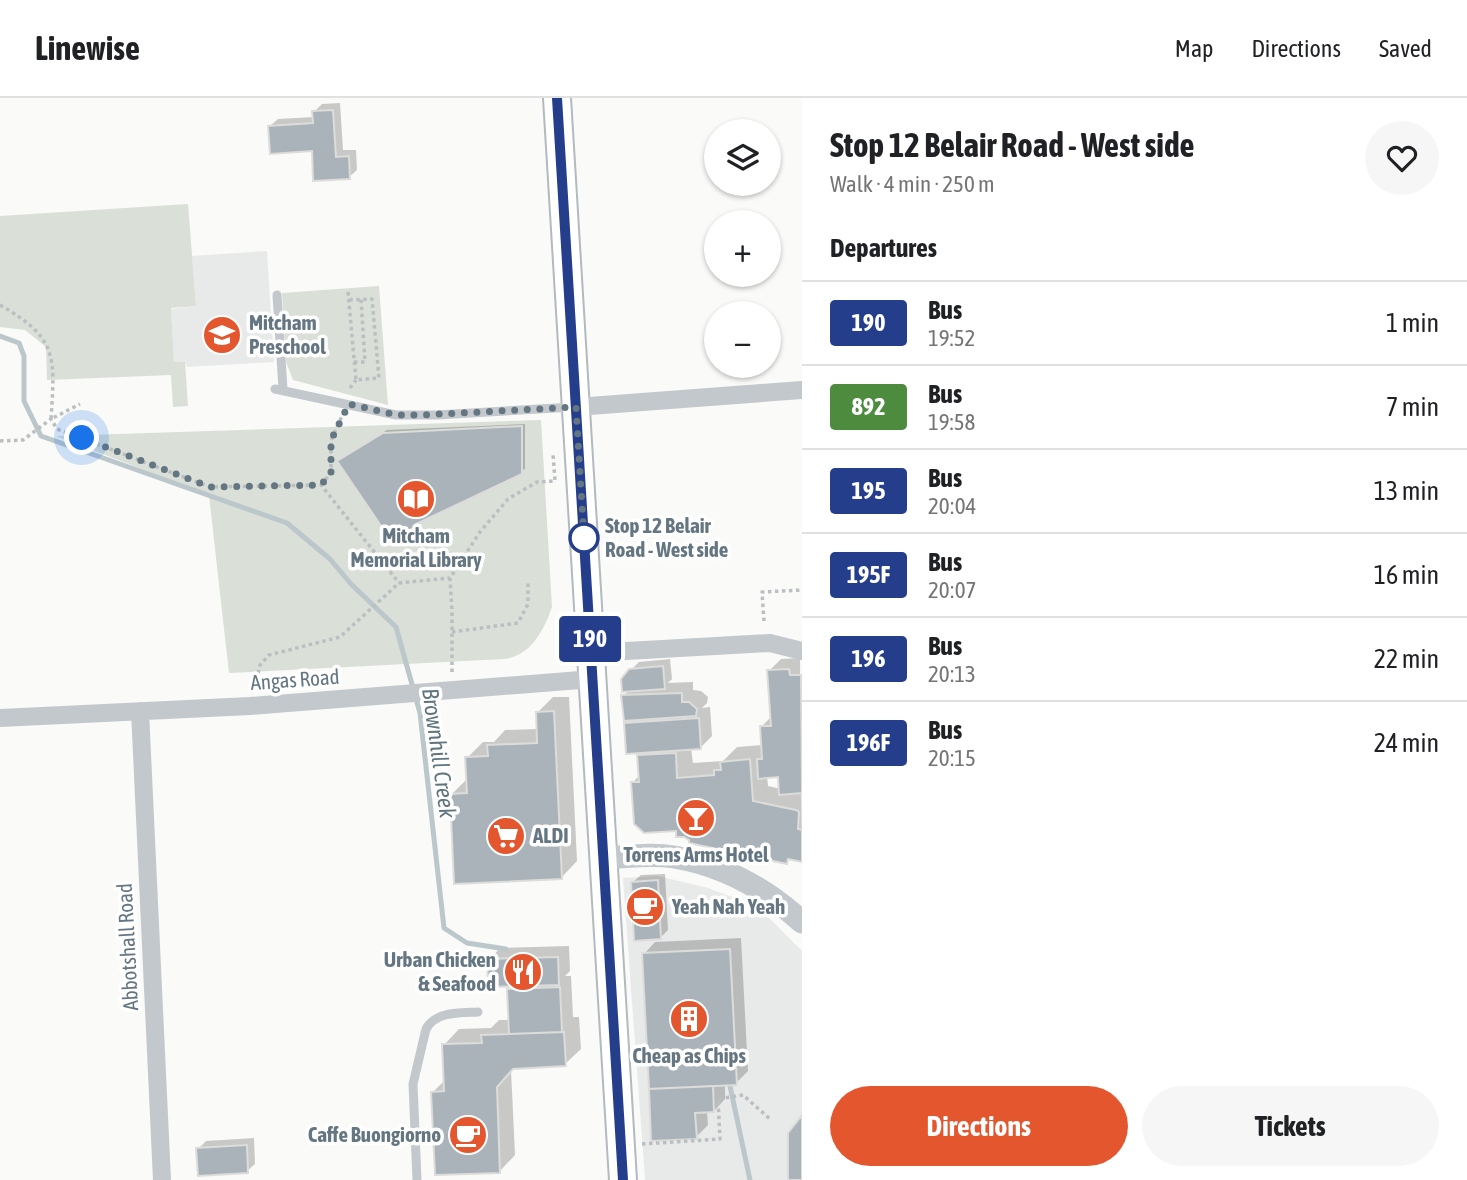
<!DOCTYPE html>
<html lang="en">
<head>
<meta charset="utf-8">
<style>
  :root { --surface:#fff; --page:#f6f6f6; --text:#202124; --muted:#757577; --line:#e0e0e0; --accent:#e4572e }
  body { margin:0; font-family:"Asap Condensed",sans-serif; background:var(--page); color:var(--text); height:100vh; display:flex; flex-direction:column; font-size:26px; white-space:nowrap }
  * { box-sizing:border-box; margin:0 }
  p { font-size:23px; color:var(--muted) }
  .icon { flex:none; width:38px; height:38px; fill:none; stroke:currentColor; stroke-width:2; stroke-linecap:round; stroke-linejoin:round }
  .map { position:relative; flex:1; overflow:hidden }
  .drawer { display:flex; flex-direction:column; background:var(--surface); width:665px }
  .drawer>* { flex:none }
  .badge { padding:0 14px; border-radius:5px; font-size:24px; line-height:46px }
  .fabs { position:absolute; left:704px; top:21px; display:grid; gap:14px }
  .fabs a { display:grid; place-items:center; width:77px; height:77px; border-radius:50%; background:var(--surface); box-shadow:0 2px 5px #0004; font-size:35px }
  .you { position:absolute; width:35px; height:35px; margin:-18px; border:5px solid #fff; border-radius:50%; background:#1a73e8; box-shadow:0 0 0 10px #1a73e833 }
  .map>.badge { position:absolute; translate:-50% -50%; box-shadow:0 0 0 4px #fff }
  h2 { padding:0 28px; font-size:26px; line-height:63px }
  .round { display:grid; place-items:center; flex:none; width:74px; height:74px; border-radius:37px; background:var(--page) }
  .summary { display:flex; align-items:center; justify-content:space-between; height:119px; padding:0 28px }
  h1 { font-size:33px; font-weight:700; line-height:52px }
  .cta { display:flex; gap:14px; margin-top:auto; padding:14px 28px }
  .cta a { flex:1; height:80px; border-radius:42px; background:var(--accent); color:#fff; font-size:28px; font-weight:700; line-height:80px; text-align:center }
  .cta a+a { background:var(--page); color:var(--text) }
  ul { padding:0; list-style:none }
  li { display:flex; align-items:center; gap:21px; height:84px; padding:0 28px; border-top:2px solid var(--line) }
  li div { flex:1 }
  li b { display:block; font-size:26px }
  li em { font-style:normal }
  li .badge { min-width:77px; font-weight:700; text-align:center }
  header { display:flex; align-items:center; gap:42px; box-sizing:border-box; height:98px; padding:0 35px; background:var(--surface); border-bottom:2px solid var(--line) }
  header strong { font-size:33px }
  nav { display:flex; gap:38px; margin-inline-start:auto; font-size:24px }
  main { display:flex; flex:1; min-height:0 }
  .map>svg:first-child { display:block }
  .built { fill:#e8e9e9 }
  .green { fill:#dadfd7 }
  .shadow { fill:#0003; fill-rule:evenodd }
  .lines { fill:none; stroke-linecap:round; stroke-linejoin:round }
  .stream { stroke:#bbc7cb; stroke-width:5 }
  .building { fill:#aab3b9; stroke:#dcdcda; stroke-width:2 }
  .secondary-casing { stroke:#b3babf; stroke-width:30 }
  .path { stroke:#bbbfc2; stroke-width:3.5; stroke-dasharray:3.5 3.5; stroke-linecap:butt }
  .service { stroke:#c3c8cc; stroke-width:9 }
  .minor { stroke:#c3c8cc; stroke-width:18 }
  .tertiary { stroke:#c3c8cc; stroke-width:23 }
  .secondary { stroke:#fff; stroke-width:26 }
  .line-casing { stroke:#fff; stroke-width:16 }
  .line { stroke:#243e8c; stroke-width:10 }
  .walk { stroke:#657683; stroke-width:7; stroke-dasharray:0 12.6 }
  .stop-dot { fill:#fff; stroke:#243e8c; stroke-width:3.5 }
  .labels { text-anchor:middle; stroke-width:7; stroke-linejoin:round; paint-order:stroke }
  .poi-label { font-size:21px; font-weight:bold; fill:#657683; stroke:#fff; text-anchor:start }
  .stop-label { font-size:21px; font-weight:bold; fill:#657683; stroke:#fff; text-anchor:start }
  .street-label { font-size:21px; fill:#657683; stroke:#fff }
  .water-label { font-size:23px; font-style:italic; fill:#60757c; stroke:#fff }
</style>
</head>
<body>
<header>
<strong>Linewise</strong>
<nav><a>Map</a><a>Directions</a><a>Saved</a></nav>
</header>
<main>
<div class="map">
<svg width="802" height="1082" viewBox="0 0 802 1082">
  <rect width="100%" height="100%" fill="#fafaf8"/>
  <path class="built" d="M267,153L274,264L187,269L185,264H174L171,211L196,208L192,158Z
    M658,778L708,790L758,809L802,853V1082H645L623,780Z"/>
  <path class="green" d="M188,106L196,208L171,210L174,264H185L188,308L173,309L171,277L47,282L46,249L25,232L0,229V118Z
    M379,188L388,307L293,282L286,264L282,195Z
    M541,322L552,509C544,532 531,558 504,561L229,575L209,397L56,338Z"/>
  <path class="shadow" d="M340,5L343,52H356L357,72L349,79L313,51L270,28L278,21L314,19V14L322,6Z
    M525,326V371L419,424L422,431L419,434L343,360L387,332Z
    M800,560L802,762L791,760L786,764L691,741L678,731L632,685L640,677L639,658L644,653L626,625L630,621L623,598L630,592L631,572L639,564L670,561L672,581L668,585L693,584V592L701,593L708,599L707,605L702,610L710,609L712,638L700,650H691L693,665L723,663L737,649L763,647L761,629L772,618L769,573L781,561ZM780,677L781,691L768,688L767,678Z
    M553,599H569L577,763L562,779L452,696L468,680L467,660L483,644H494L505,632L538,631L537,615Z
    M665,776L668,832L660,840L633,784L641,777Z
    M741,840L748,973L736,985L725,986V1001L714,1013H707L708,1027L696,1039L644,856L655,844Z
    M569,848L570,873L565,878H571L573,919H579L581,951L565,966L514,969L511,972L515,1057L500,1073L433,994L445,982L444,947L459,931L491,930L499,922H510L509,891L513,887L489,862L500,850Z
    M254,1040L255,1066L247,1073L198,1051L206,1043Z"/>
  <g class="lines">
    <path class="stream" d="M0,238L19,245L24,258V303L41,338L287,425L330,461L351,486L396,529L420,615L444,830L467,845L506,851
      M730,988L750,1082"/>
  </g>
  <path class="building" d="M333,12L336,59L349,58L350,81L313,83L312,53L270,56L268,28L313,25L312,13Z
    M522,328V376L416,426L420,435L396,450L337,363L383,335Z
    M663,568L665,591L622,594L621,581L629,571Z
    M789,571L790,577H801L802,695L779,697L778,679L758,681L757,661H762L760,628H771L767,572Z
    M682,595V604H689L697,611L696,618L624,623L621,597Z
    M554,613L562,781L454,786L450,696L467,695L465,659L488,658L487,647L537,645L536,614Z
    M699,620L701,651L626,656L624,625Z
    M676,655L677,680L714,677V672H721L720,664L750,661L753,703L796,712L799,714L798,731L802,732V764L788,761L787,766L689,745V742L684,739H676V733L644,735L634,726L631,684H639L637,657Z
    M658,782L661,841L634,843L631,784Z
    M730,851L737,987L649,991L642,855Z
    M558,859L559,887L488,889L487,861Z
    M560,889L562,934L509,936L507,891Z
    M564,934L566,968L513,971L497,989L500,1075L435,1077L431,994L444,993L442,946L482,945L481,937Z
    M713,988L714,1014L695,1015L697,1041L651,1043L649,991Z
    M802,1017V1082H788V1035Z
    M247,1047L248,1075L198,1078L196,1050Z"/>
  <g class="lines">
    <defs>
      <path id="secondary" d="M557,0L623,1082"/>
    </defs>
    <use href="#secondary" class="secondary-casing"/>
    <path class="path" d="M348,194L356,282L379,280L372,201L349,202
      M0,207C58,240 55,259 51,321L80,306
      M354,264H365L361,201
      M350,290L356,282
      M0,343L23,342L51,321L57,331L210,389L321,387L399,485
      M321,387L331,375V342L342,318
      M764,523L762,494L802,492
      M452,534L518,525L528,506V484
      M452,574V514L450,480L480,434L508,401L537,384L555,383L553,356
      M255,589L260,567L269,557L340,539L399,485L450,480
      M642,1046L720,1041L718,1001L743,997L770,1021"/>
    <path class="service" d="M277,197L283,291
      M275,291L396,317H437L574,309
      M417,1082L413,986L426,931C436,913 460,915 478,914"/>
    <path class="minor" d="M576,309L802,292
      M591,555L770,545L802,553
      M140,613L162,1082
      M0,620L250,608L593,581"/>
    <path class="tertiary" d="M604,760C627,759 651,755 674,759C722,767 766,791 802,824"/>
    <use href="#secondary" class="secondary"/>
  </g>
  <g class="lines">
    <defs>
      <path id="line" d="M557,0L623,1082"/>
    </defs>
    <use href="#line" class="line-casing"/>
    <use href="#line" class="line"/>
    <path class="walk" d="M82,340L210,389L321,387L331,375V342L349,306L396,317H422L576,309L584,440"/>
  </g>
  <defs>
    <symbol id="school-disc" viewBox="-11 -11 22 22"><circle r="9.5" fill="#e4572e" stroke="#fff"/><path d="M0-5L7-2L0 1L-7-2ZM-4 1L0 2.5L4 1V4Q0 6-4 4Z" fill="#fff"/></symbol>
    <symbol id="library-disc" viewBox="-11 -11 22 22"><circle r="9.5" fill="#e4572e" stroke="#fff"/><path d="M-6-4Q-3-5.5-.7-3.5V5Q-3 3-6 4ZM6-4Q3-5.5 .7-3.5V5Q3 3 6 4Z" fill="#fff"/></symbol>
    <symbol id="bar-disc" viewBox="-11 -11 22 22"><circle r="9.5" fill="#e4572e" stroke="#fff"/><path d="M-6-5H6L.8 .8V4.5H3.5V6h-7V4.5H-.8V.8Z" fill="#fff"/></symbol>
    <symbol id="supermarket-disc" viewBox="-11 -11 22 22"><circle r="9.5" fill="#e4572e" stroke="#fff"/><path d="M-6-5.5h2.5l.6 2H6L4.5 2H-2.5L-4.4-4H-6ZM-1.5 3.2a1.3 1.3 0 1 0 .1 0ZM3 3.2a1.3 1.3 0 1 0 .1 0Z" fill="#fff"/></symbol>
    <symbol id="cafe-disc" viewBox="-11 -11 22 22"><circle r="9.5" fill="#e4572e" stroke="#fff"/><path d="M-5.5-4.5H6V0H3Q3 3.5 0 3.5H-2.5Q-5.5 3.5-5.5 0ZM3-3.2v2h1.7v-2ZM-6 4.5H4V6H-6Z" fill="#fff"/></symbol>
    <symbol id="restaurant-disc" viewBox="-11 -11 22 22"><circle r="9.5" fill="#e4572e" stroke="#fff"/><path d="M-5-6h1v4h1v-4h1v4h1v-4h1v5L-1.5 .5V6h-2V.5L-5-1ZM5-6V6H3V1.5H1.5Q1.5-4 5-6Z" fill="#fff"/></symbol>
    <symbol id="building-disc" viewBox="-11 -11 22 22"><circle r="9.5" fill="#e4572e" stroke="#fff"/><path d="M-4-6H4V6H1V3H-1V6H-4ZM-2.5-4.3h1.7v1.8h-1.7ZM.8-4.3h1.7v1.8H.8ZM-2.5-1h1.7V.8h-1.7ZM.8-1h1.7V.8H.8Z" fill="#fff"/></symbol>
  </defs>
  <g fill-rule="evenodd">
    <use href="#school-disc" x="200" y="215" width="44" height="44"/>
    <use href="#library-disc" x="394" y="379" width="44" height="44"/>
    <use href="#bar-disc" x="674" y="698" width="44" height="44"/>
    <use href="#supermarket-disc" x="484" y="716" width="44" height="44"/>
    <use href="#cafe-disc" x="623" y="787" width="44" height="44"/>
    <use href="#restaurant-disc" x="501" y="852" width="44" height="44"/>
    <use href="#building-disc" x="667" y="899" width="44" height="44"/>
    <use href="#cafe-disc" x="446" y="1015" width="44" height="44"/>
  </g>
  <circle class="stop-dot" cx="584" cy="440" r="14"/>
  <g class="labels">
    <g class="poi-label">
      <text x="249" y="232">Mitcham<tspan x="249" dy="24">Preschool</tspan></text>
      <text x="416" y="445" text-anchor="middle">Mitcham<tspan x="416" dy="24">Memorial Library</tspan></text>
      <text x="533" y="745">ALDI</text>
      <text x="696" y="764" text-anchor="middle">Torrens Arms Hotel</text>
      <text x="672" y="816">Yeah Nah Yeah</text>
      <text x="496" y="869" text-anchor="end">Urban Chicken<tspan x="496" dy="24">&amp; Seafood</tspan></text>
      <text x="689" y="965" text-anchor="middle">Cheap as Chips</text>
      <text x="441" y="1044" text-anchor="end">Caffe Buongiorno</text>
    </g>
    <g class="stop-label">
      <text x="605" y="435">Stop 12 Belair<tspan x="605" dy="24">Road - West side</tspan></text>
    </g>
    <g class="street-label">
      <text transform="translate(295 582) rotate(-4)" y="7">Angas Road</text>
      <text transform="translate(128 849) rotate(-93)" y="7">Abbotshall Road</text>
    </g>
    <g class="water-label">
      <text transform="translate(439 655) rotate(82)" y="8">Brownhill Creek</text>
    </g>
  </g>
</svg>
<div class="fabs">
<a><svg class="icon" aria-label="layers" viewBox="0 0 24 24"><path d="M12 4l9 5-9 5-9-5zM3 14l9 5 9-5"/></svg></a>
<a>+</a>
<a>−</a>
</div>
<div class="you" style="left:82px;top:340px"></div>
<b class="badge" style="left:590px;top:541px;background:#243e8c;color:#fff">190</b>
</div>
<section class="drawer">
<div class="summary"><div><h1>Stop 12 Belair Road - West side</h1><p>Walk · 4 min · 250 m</p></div><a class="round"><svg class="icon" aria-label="heart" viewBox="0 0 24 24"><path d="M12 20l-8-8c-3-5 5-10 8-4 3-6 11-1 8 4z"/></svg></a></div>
<h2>Departures</h2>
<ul>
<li><span class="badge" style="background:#243e8c;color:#fff">190</span><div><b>Bus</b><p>19:52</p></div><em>1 min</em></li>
<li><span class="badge" style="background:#4d8b3f;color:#fff">892</span><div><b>Bus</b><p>19:58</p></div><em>7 min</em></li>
<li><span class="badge" style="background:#243e8c;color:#fff">195</span><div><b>Bus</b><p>20:04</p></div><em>13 min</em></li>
<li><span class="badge" style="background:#243e8c;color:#fff">195F</span><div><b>Bus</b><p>20:07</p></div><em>16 min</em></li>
<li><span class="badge" style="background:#243e8c;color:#fff">196</span><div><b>Bus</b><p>20:13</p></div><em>22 min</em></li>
<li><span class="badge" style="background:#243e8c;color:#fff">196F</span><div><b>Bus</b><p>20:15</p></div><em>24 min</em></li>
</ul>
<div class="cta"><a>Directions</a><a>Tickets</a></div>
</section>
</main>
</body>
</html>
